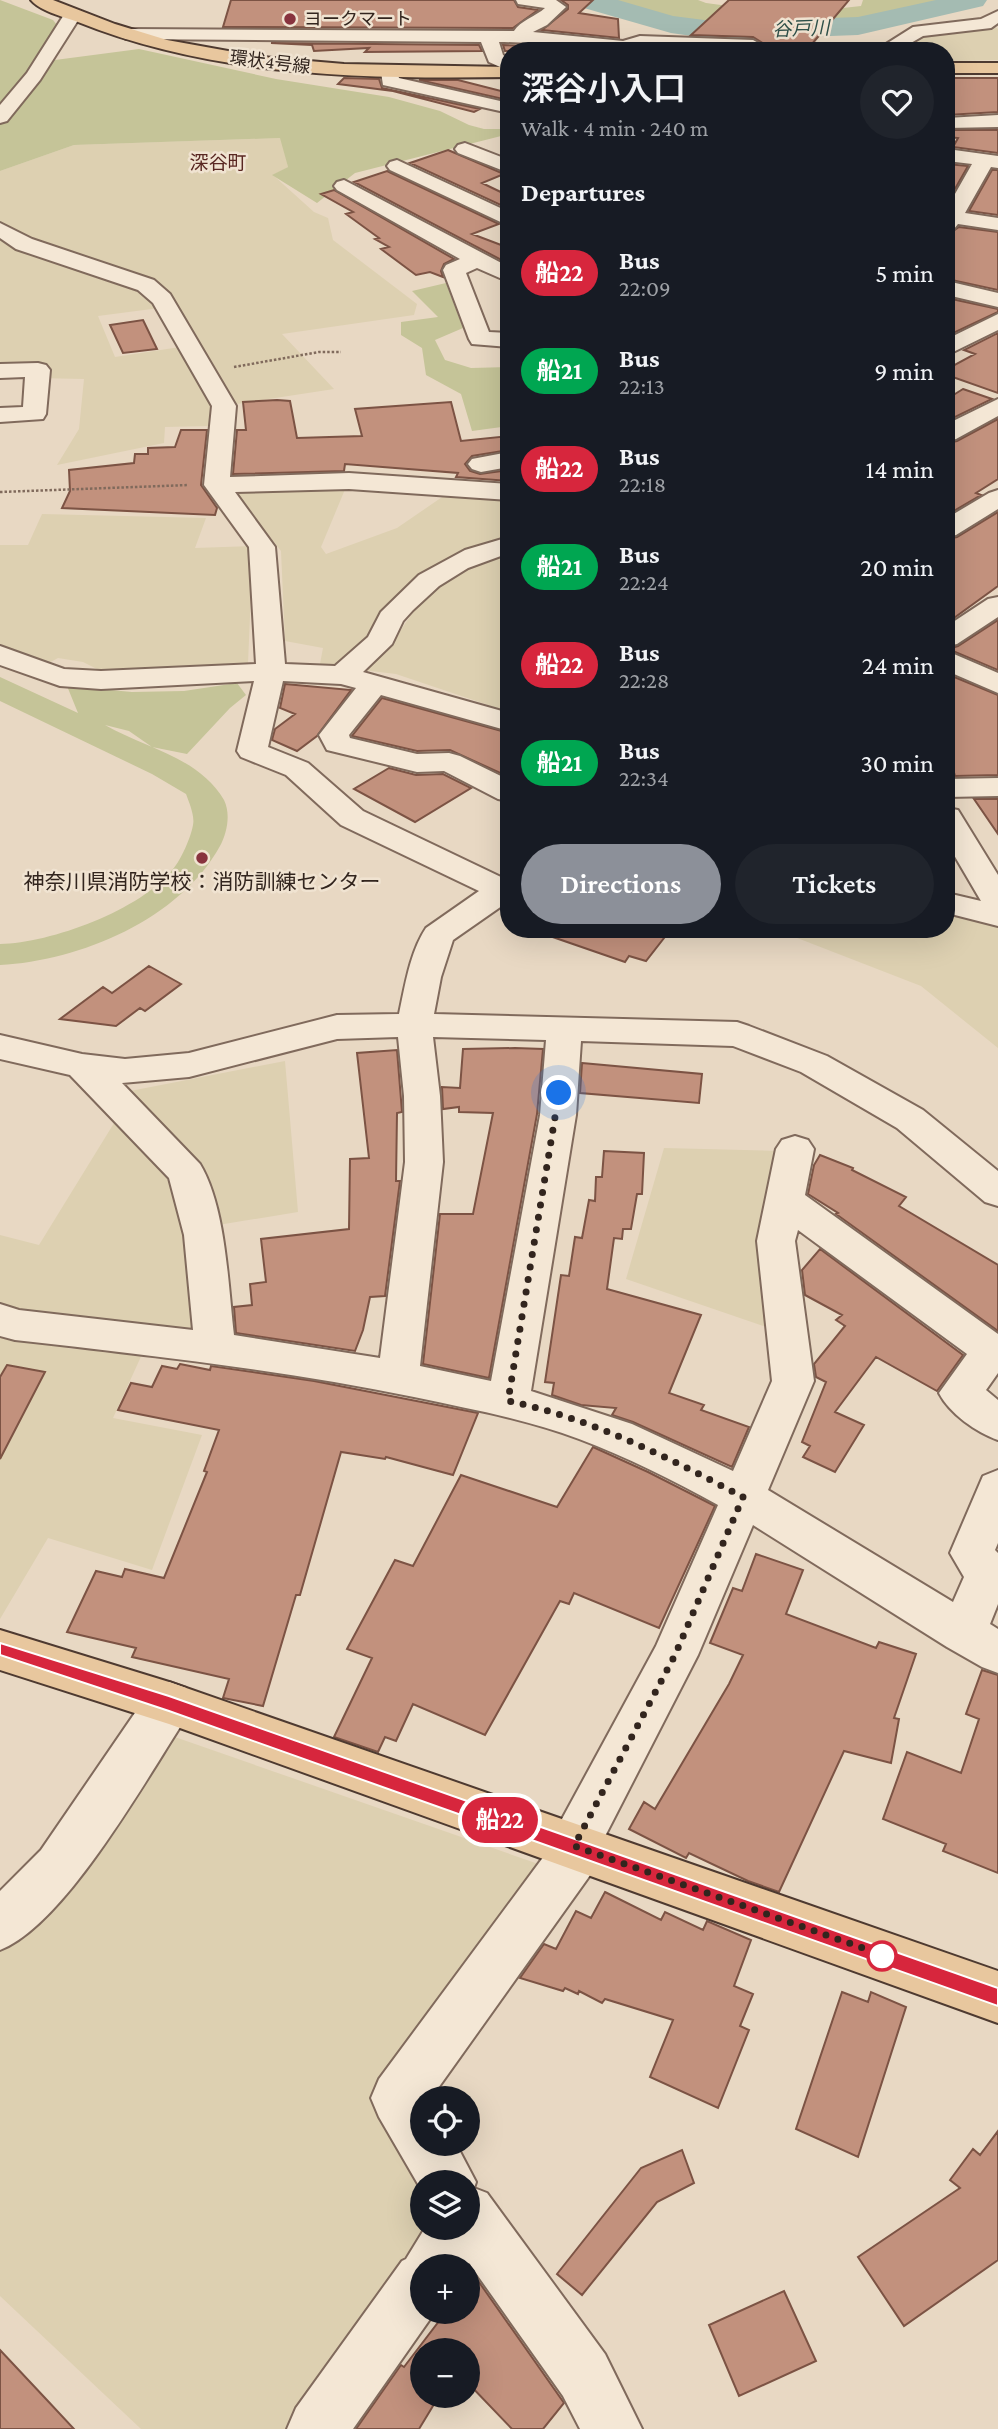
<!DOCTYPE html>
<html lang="en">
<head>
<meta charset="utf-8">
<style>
  :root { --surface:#171b24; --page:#20242c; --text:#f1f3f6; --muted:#9ea1a6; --accent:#8c9099 }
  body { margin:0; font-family:"Crimson Pro","Noto Sans JP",serif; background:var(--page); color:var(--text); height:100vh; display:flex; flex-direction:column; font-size:26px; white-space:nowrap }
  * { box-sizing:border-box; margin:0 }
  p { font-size:23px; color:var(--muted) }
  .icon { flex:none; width:38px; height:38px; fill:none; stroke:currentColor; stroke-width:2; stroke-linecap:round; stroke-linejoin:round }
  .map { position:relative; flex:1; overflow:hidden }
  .side { position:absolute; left:500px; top:42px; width:455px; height:896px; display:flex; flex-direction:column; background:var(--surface); border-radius:28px; box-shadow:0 7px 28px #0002 }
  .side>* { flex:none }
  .badge { padding:0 14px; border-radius:23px; font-size:24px; line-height:46px }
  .fabs { position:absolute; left:410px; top:2086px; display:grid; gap:14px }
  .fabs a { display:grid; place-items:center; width:70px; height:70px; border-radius:50%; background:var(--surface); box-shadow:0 7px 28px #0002; font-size:35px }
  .you { position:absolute; width:35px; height:35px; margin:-18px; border:5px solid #fff; border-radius:50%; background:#1a73e8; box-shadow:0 0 0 10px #1a73e833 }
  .map>.badge { position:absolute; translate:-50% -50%; box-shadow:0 0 0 4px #fff }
  h2 { padding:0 21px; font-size:26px; line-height:63px }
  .round { display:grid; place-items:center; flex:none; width:74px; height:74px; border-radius:37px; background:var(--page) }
  .head { display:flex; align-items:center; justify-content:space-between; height:119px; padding:0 21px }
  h1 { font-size:33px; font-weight:600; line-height:52px }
  .button { display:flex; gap:14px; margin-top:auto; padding:14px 21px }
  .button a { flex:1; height:80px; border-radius:42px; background:var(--accent); color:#fff; font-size:28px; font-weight:600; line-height:80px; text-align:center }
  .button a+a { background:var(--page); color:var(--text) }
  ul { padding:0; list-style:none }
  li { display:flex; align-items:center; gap:21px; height:98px; padding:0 21px }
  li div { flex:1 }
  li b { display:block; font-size:26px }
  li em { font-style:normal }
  li .badge { min-width:77px; font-weight:700; text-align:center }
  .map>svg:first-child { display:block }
  .farmland { fill:#ddd0b1 }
  .green { fill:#c5c498 }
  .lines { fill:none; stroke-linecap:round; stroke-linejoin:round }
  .river { fill:#a4bbb2; fill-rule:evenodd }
  .building { fill:#c2917d; stroke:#7c5344; stroke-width:2 }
  .minor-casing { stroke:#806a5c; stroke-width:4 }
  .major-casing { stroke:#4e3a30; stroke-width:4 }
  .path { stroke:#806a5c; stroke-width:2.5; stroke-dasharray:2.5 2; stroke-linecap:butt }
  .minor { fill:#f4e7d5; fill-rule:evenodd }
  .major { fill:#e8c79e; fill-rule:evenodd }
  .line { fill:#d7263d; stroke:#fff; stroke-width:2 }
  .walk { stroke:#32251e; stroke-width:7; stroke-dasharray:0 12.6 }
  .poi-dot { fill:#88333e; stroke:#f0e3d1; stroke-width:2.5 }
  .stop-dot { fill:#fff; stroke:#d7263d; stroke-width:3.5 }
  .labels { text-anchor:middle; stroke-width:5; stroke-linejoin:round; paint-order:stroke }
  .far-poi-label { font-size:18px; fill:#32251e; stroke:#f0e3d1; text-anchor:start }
  .far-street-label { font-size:18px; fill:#32251e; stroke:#f0e3d1 }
  .far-water-label { font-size:19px; font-style:italic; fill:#2f5049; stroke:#f0e3d1 }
  .far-neighbourhood-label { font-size:19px; fill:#592722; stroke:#f0e3d1 }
  .poi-label { font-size:21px; fill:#32251e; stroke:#f0e3d1 }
</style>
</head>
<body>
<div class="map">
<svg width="998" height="2429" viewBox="0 0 998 2429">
  <rect width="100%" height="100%" fill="#e8d8c3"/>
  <path class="farmland" d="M956,27H995L998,29V60L947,61V51H892L926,32Z
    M281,138L288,167L273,175L314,212L328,218L333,240L417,304L414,315L282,334L334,389L224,406L167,307L98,316L115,357L180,347L212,407L210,426L165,427L164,443L57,465L79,429L84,379L37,378L0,371V171L74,145Z
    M231,487H346L321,547L326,554L397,528L448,493L509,494V542L453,556L431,574L376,635L340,669H319L323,648L285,641L281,551Z
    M42,514L206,518L195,548L253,546L248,663L101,671L83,662L58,658L45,665L0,644V545H28Z
    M509,554V712L396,674L362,670L398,634L422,599L449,576Z
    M947,910L998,924V1048L921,986L774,929H947Z
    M285,1061L298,1212L218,1225L197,1160L125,1092Z
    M119,1115L170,1172L209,1342L0,1315V1235L39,1245Z
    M664,1148L779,1151L775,1330L626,1279Z
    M0,1328L71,1349L144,1350L113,1418L202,1435L152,1570L48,1538L0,1619Z
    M172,1736L547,1867L387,2091L430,2182H422V2228H434L289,2429H141L0,2296V1942Z"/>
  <path class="green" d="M0,0L53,20L57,25L32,68L0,107Z
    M596,0H698L706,3L789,14L861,6L863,0H973L858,26L720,28L675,23Z
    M139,49L276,79L389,97L440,111L469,125L484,129H509V134L355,173L317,203L272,175L288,167L280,138L74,145L0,171V118L34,76L55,60Z
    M446,283L463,328L435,340L445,360L471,368L509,367V426L472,431L461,394L426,375L422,348L401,335V322L438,317L412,291Z
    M0,677L78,713L67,686L132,692L184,691L237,683L246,695L230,708L187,754L152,747L129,731L105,725C145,748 199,757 224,800C231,814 227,833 220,846C180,919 80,961 0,965V944C51,943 141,910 173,869C181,860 191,837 193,825C195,816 189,802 186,794L152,774L0,701Z"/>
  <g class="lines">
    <path class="river" d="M573,0H618L673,16L720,22L858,17L936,0H987L983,6L858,35L720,40L671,33L577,6Z"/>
  </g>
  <path class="building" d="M231,0H514L518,7L538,10L513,28L223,27Z
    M561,0H593L579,13L618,19L619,38L542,30L568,9V5Z
    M729,0H849L812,44L757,51L764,44L753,37L691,35Z
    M271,43L479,45L482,51L365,52L369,48L314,51L312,45Z
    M503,45L536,46L592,51H505Z
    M344,78L379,79L382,88L480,109L474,112L393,91L338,84Z
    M947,78H998V112L947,115Z
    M419,80H458L509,93V96L503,99Z
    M947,130H998V153L953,147L958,138L947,137Z
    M448,150L504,174L482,183L509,196V206L505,207L410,163Z
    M947,164L968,166L947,203Z
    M992,170H998V215L969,211Z
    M387,171L499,224L472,234L509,248V264L354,182Z
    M334,190L454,259L444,264L441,271L443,277L430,272L416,275L381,249L389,247L375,239L379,238L346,214L353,212L321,194Z
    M959,227L998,232V290L947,279V241L950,233Z
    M947,298L998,309V312L947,336Z
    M143,320L157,349L123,353L110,325Z
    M998,333V393L947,375V369L975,354L964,350Z
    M963,389L992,399L947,421V399Z
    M277,400L290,401L297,438L362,436L355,409L451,402L461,441L509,436V450L472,456L465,464L470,471L480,474L509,470V481L456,477L458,473L345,464L344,471L233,474L237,430H246L243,402Z
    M998,419V479L976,493L981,495L947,515V443L957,441Z
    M181,430H207L201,485L217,508L215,515L62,508L70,491L69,470L134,463L135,454H148V448L175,447Z
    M998,512V586L947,623V539L957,537Z
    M998,620V670L948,649L958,646Z
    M947,674L998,695V775L955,776L947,748Z
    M285,684L351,690L317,736L297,751L272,740L275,729L295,714L280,708Z
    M382,698L509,733V777L450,750L417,751L352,736Z
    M389,768L416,775L443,774L471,788L415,822L354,789Z
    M974,799H998V834Z
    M545,929H671L646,961L629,956L625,962L544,934Z
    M149,966L181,984L145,1011L140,1008L116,1026L60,1019L103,987L112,993Z
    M515,1048L543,1049L537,1114L489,1378L423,1364L440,1214H473L493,1113L459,1112V1107L443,1109L442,1087L460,1088L463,1049Z
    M397,1050L402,1112L397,1113L396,1181H400L385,1296L370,1297L363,1330L355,1351L236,1333L234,1307L252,1305L250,1284L266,1282L261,1239L349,1229L350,1159L369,1158L357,1053Z
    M582,1063L702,1074L699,1103L580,1093Z
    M604,1151L644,1153L642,1194H637L631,1229H623L622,1239L614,1238L607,1289L701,1315L669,1393L704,1405L701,1410L749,1427L732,1467L633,1422L612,1415L616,1408L581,1405L552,1395L554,1383L545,1382L561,1275L569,1276L575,1237L582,1238L589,1200L595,1201L596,1177H602Z
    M820,1155L853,1168L852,1170L906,1197L899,1206L998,1265V1331L836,1214L838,1213L808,1194L814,1165Z
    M820,1249L963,1355L937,1391L876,1357L835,1412L864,1425L835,1472L803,1457L810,1446L802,1442L826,1382L816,1377L814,1364L845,1326L836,1320L842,1315L805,1295L802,1270Z
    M180,1364L210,1370L211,1366L314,1381L478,1413L453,1475L386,1457L385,1459L341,1452L300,1595H296L263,1706L223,1698L229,1679L132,1657L136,1648L67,1632L96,1571L122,1577L125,1569L164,1578L207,1472L204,1471L219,1430L118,1410L131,1383L152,1387L162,1366L177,1369Z
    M7,1365L45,1372L0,1459V1377Z
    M593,1447L648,1472L715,1506L659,1628L574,1593L569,1604L560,1601L485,1735L413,1704L396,1741L385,1737L378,1752L334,1737L372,1658L347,1649L395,1560L413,1566L461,1475L557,1507Z
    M756,1554L803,1570L786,1614L876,1648L879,1642L916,1654L894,1718L899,1719L891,1763L844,1751L779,1892L748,1881L689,1853L686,1858L629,1829L644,1802L655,1809L729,1684L743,1655L710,1643L733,1588L742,1591Z
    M982,1670L998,1675V1873L943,1851L946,1844L883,1819L907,1752L961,1773L979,1719L966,1714Z
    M605,1892L661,1920L665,1912L703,1930L707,1921L751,1940L734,1986L753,1994L740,2026L749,2030L718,2108L650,2077L673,2020L605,1999L602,2003L579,1991L578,1994L565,1988L563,1991L520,1978L544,1944L556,1949L576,1911L591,1918Z
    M842,1992L868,2002L871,1992L906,2007L858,2157L796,2129Z
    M998,2131V2260L904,2326L858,2257L960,2188L950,2180L973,2149L980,2155Z
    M682,2150L694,2183L657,2202L582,2295L557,2274L641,2168Z
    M467,2269L474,2275L564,2403L543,2429H512L467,2382V2350H422V2396H439L419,2429H356L401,2365L404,2367L446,2312H467Z
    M784,2291L816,2361L739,2396L709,2325Z
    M0,2350L46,2399L74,2429H0Z"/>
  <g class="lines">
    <defs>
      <path id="minor" d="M516,0H556L566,7L547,25L533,32L623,41L640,36L753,40L762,45L753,50L643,46L649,51C599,51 549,42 499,42L503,55L509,59V71L489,62L481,42L126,39L117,34L126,29L514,31C520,21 536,16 545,8L518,4Z
        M73,9L82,14L40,80L7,121L0,123V105L27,73L67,10Z
        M998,11V23L991,28L923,36L897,51H875L913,27L981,19Z
        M390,67L396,68L399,78L509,103V113L383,85L381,72Z
        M998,115V127L947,128V118Z
        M465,143L509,160V173L458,153L455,149L458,145Z
        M947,149L998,156V168L991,167L965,213L998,218V230L958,224L954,229L947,231V208L972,164L947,161Z
        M397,160L509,212V226L390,170L387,166L390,162Z
        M344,180L509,267V282L477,268L466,273L489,332L509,333V347L472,344L469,339L443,270L446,265L460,259L337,190L334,186L337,182Z
        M0,223L32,239L154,280L170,294L236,406L230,477L349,473L509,484V500L349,489L235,492L275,547L285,664L335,666L368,637L381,612L419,575L465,550L509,537V553L468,568L439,586L413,610L403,621L392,644L363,672L509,713V731L381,695L349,735L350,738L417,754L449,753L460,756L509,780V801L498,799L444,771L417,772L327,750L319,735L356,688L341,684L283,681L268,747L308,763L363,811L503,878L509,876V901L453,940L441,977L434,1014L737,1022L749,1026L827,1056L923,1110L998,1171V1206L985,1202L897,1128L801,1072L733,1046L581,1041L576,1115L531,1391L632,1424L733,1471L772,1381L757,1241L776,1149L782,1140L795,1136L808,1140L814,1149L805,1195L998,1334V1373L986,1390L998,1400V1440C976,1432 950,1414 939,1393L967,1354L798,1230L795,1241L814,1381L768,1490L953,1602L964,1577L950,1553L983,1476L998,1470V1543L995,1550L998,1553V1604L990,1624L998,1629V1673L982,1667L947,1647L753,1525L698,1655L602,1842L605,1848L598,1864L431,2098H422V2144H456L476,2182L474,2188L487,2193L605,2354L642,2429H580L563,2396L469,2263L466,2266H422V2312H435L353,2429H287L296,2408L402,2261L406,2259L425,2228H467V2182H422V2191L379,2117L371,2098L379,2079L550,1848L556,1830L656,1646L718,1505C673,1480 627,1457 579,1439C526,1419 470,1409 414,1397C282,1370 149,1355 15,1340L0,1336V1304L19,1310L193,1330L184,1235L169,1178L70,1075L0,1059V1035L82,1054L125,1059L189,1053L337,1015L399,1014C405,986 410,952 426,928L479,891L341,825L286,775L241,757L237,751L254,681L101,689L60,686L0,665V646L64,669L101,671L256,664L249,547L204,485L212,406L153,303L138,290L16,249L0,238ZM398,1037L404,1096L405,1162L380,1358L234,1335C228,1285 226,1207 200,1164L122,1083L189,1077L337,1039ZM433,1037L546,1040L540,1115L491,1381L420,1366L443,1162L440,1096Z
        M947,281L998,293V307L947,295Z
        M998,314V330L947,355V339Z
        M38,363L46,365L50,370L46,414L43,419L0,422V408L23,407L25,377L0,378V364Z
        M998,399V416L956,439L947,441V424Z
        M509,452V467L481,472L472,469L468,464L472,459Z
        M998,490V509L956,535L947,537V518L989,493Z
        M998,597V617L957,644L947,646V626L988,599Z
        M947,651L998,673V693L947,671Z
        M998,778V796L947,797V779Z
        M947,808L958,810L998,875V926L947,913V893L981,901L947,843Z
        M169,1682L186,1688L193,1703L186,1718C146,1779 65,1925 0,1950V1891L41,1850L152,1688Z"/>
      <path id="major" d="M31,0H53L115,24L167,40L262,57L344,64L509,67V77C364,79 215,77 78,22C64,17 40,11 31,0Z
        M947,63H998V73H947Z
        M0,1630L169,1682L998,1971V2023L169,1724L0,1670Z"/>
    </defs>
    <use href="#minor" class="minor-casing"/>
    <use href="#major" class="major-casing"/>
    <path class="path" d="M234,367L319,352H341
      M0,492L188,485"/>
    <use href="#minor" class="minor"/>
    <use href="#major" class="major"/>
  </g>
  <path class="line" d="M0,1643L169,1696L998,1988V2006L169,1711L0,1655Z"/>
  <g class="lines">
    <path class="walk" d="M559,1093L508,1401C591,1418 669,1458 743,1497L675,1655L574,1846L894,1959L882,1956"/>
  </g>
  <g class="poi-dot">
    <circle cx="290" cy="19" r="7"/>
    <circle cx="202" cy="858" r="7"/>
  </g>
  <circle class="stop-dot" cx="882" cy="1956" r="14"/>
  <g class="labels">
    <g class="far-poi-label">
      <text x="304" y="25">ヨークマート</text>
    </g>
    <g class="far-street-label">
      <text transform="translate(270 62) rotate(7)" y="6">環状4号線</text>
    </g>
    <g class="far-water-label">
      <text transform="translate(801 28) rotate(-2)" y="7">谷戸川</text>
    </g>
    <g class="far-neighbourhood-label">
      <text x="218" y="169">深谷町</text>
    </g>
    <g class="poi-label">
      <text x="202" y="889">神奈川県消防学校：消防訓練センター</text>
    </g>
  </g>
</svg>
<div class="fabs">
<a><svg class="icon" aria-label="locate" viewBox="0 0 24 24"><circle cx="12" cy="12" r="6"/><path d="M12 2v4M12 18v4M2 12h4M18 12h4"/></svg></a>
<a><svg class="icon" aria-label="layers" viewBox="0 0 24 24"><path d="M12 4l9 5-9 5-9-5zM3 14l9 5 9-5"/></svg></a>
<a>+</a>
<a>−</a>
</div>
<div class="you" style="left:559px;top:1093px"></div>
<b class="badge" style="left:500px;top:1820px;background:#d7263d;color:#fff">船22</b>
<section class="side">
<div class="head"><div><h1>深谷小入口</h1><p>Walk · 4 min · 240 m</p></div><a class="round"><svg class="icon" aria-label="heart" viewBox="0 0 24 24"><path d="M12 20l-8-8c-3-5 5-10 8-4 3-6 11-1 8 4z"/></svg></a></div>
<h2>Departures</h2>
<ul>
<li><span class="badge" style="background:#d7263d;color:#fff">船22</span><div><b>Bus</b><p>22:09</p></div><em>5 min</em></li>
<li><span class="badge" style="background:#00a651;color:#fff">船21</span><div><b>Bus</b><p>22:13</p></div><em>9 min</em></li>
<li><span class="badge" style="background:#d7263d;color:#fff">船22</span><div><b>Bus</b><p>22:18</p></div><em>14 min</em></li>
<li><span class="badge" style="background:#00a651;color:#fff">船21</span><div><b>Bus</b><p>22:24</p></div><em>20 min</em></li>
<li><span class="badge" style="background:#d7263d;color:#fff">船22</span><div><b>Bus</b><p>22:28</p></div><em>24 min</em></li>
<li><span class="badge" style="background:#00a651;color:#fff">船21</span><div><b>Bus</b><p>22:34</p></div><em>30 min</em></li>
</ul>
<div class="button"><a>Directions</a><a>Tickets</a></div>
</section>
</div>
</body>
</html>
